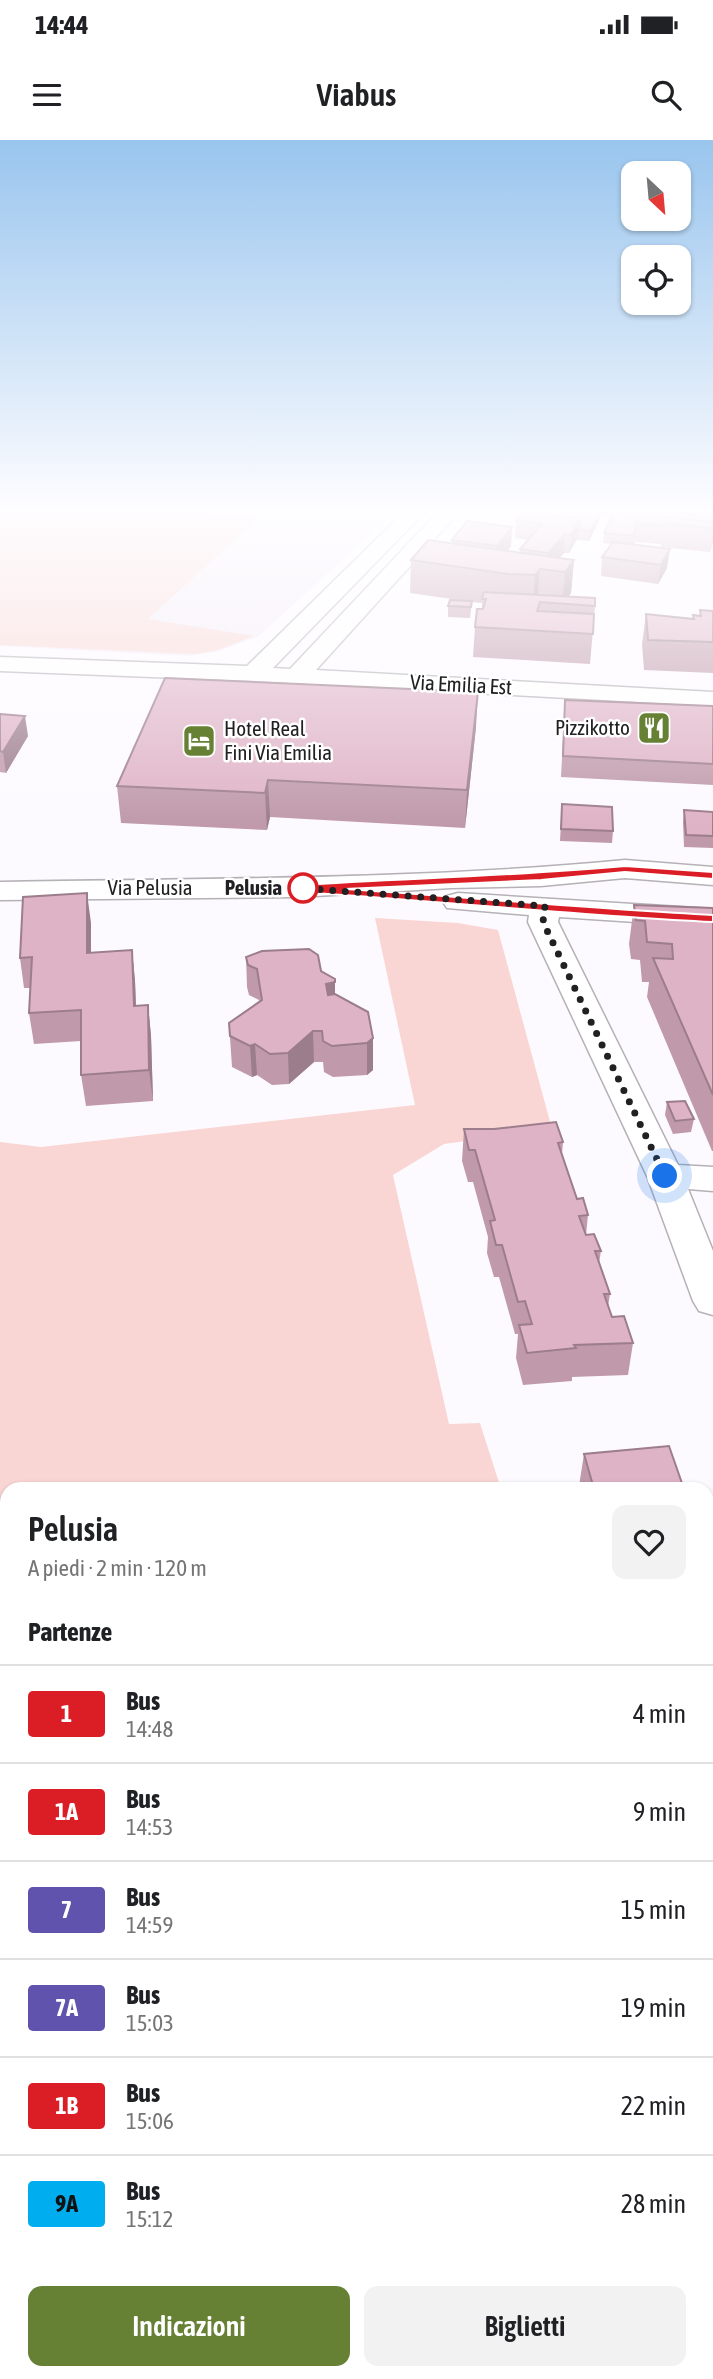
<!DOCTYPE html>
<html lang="it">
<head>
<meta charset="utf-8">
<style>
  :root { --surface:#fff; --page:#f2f2f2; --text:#202124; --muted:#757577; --line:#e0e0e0; --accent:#668034 }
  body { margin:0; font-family:"Asap Condensed",sans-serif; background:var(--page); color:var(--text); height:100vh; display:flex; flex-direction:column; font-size:26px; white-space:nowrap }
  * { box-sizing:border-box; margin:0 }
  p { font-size:23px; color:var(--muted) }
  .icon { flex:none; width:38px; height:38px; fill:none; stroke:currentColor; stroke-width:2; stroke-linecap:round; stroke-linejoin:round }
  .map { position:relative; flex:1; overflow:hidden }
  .side { position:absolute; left:0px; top:1342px; width:714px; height:898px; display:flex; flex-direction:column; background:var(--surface); border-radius:21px 21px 0 0; box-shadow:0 2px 5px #0004 }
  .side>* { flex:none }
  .badge { padding:0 14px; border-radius:5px; font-size:24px; line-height:46px }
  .needle { width:46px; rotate:154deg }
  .tools { position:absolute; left:621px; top:21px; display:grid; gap:14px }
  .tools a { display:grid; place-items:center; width:70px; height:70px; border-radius:14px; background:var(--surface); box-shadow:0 2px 5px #0004; font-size:35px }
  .you { position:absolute; width:35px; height:35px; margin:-18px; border:5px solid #fff; border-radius:50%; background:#1a73e8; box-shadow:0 0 0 10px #1a73e833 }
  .map>.badge { position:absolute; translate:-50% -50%; box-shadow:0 0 0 4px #fff }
  h2 { padding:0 28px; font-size:26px; line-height:63px }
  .round { display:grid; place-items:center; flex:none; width:74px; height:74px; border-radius:14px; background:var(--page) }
  .summary { display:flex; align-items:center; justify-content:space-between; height:119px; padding:0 28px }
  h1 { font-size:33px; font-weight:600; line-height:52px }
  .cta { display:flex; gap:14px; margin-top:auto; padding:14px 28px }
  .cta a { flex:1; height:80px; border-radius:14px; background:var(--accent); color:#fff; font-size:28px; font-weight:600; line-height:80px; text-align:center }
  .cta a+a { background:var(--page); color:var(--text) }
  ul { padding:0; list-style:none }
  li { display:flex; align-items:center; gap:21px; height:98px; padding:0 28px; border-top:2px solid var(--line) }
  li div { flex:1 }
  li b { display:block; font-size:26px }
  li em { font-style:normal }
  li .badge { min-width:77px; font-weight:700; text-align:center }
  .status { display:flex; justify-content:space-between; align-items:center; height:49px; padding:0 35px; background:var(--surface); direction:ltr }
  .status svg { height:19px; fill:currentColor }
  header { display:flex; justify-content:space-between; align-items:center; height:91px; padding:0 28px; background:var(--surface); font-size:32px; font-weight:600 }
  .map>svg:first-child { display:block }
  .built { fill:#f4ecf7 }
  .green { fill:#f9d6d3 }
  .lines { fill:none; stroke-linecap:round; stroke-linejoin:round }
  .minor-casing { stroke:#b5b1b6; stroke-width:3 }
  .minor { fill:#fff; fill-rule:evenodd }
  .wall { fill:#c09aaa }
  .shaded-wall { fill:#9c7d8b }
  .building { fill:#dfb3c6; stroke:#9c7d8b; stroke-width:2 }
  .line { fill:#db1e26; stroke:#fff; stroke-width:2 }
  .walk { stroke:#212022; stroke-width:7; stroke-dasharray:0 12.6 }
  .stop-dot { fill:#fff; stroke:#db1e26; stroke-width:3.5 }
  .labels { text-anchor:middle; stroke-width:5; stroke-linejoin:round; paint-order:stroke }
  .far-street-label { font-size:21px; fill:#212022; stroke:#fff }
  .far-poi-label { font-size:21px; fill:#212022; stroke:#fff; text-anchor:end }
  .far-stop-label { font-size:21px; font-weight:bold; fill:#212022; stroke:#fff; text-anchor:end }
</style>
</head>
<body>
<div class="status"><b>14:44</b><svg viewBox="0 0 49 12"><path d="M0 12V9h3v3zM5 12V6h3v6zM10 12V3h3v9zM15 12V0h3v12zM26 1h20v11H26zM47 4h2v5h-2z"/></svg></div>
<header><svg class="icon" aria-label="menu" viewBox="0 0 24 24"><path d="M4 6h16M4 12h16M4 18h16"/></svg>Viabus<svg class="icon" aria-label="search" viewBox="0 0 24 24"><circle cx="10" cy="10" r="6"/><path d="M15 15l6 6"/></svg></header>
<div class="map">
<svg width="713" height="2239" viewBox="0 0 713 2239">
  <rect width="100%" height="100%" fill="#fdfaff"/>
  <path class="built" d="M0,372H395L259,496L219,511L189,516L0,506Z"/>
  <path class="green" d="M0,372H193L259,378L148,479L254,496L218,510L194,514L0,505Z
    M375,778L458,783L498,790L552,989L444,1004L393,1035L449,1284L480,1283L501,1349H7V1722H0V1002L41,1007L415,965Z"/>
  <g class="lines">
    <defs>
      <path id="minor" d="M404,372H425L273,528L290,529L438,372H459L316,530L713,552V566L253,541L0,531V517L247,526Z
        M625,720L713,727V745L625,738L541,746L451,748L299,757L0,760V742C208,738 417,740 625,720Z
        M458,753L713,769V787L559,777L558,782L678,1025L713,1027V1051L688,1049L713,1111V1175L699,1171L693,1161L647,1036L528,782L529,775L447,768L443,762L447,756Z
        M0,1984L7,1985V2045L0,2044Z
        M707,2052L713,2053V2115L707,2114Z"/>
    </defs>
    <use href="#minor" class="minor-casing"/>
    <use href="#minor" class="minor"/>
  </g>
  <path class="wall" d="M564,372H628L626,375H641L643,372H710L709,376L713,377V403L710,412L661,407V404L635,402L634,405L667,428L658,444L601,436L602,417L612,404L603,403L604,393L616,375L601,374L600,379L589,401L577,400V399L569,413H564L559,418L574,420L571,453L568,457L595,466L590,524L473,517L475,487L482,469V463L472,462L470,478L448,477V466L459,460L410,453L411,420L451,403L452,400L512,387L511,406L507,411L520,413V409L528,400L515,398L516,380L560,376Z
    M700,470L713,471V533L644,530L642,504L646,474L693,479V475L700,476Z
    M565,560L713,566V645L561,637Z
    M0,574L28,596L6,633L0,632Z
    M476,587L465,688L270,677L267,690L121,683L117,646Z
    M562,664L613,691L612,703L560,701Z
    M684,670L713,672V708L684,707L683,682Z
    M634,765L713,768V1011H712L647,857L649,842H642L640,820L631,819L629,804Z
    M91,783V813L132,810L135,841L136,866L148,865L151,896L153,961L86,966L81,935V901L34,904L29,873L30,848H24L20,818Z
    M246,817L321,831L335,855L373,898V930L367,935L333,937L324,932L323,922H314L289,944L272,945L257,935L252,937L232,927L229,883L259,861V860L249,855L247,847Z
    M667,962L694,979L691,992L673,994L665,975Z
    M464,989L563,1002L562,1014L577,1059L588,1075L586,1095L601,1111L599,1123L610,1154L608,1166L612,1177L633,1203L628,1235L572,1237V1241L523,1245L516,1218L518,1194H515L499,1137H494L487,1113L488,1097L473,1042H468L462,1021Z
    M584,1314L684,1349H580L579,1346Z
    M707,1418L713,1436V1610H707Z"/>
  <path class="shaded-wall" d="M600,372H601L600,379L589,401L590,391Z
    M580,378L577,399L569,413L571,395Z
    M512,387L511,406L496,424L497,406Z
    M713,391V399L710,412Z
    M565,394L564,413L548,430H547L548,413Z
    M670,409L667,428L658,444L661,425Z
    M574,420L571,453L562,465L565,432Z
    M540,429L537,462L533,468L535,435Z
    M478,552L476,587L465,688L467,650Z
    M25,576L28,596L6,633L3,612Z
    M268,640L270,677L267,690L265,653Z
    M87,753L91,783V844L87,813Z
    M132,810L135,841L137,897L134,866Z
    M335,842V872L327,875L326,844Z
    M148,865L151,896L153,961L149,930Z
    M313,891L314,922L289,944L288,913Z
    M373,898V930L367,935V903Z
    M255,904L257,935L252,937L250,906Z"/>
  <path class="building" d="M524,372H527L580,378L571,395L565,394L548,413L520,409L542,384L516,380Z
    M564,372H600L590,391L579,390L580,378L560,376Z
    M643,372H663L713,377V382L666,377L663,386L637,383Z
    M668,372H708L706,376Z
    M612,375H641L637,383L634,396L604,393Z
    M666,377L713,382V388L664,383Z
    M467,381L512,387L497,406L452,400Z
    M428,400L574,420L565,432L540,429L535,435L508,434L411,420Z
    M613,402L670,409L661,425L602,417Z
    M484,452L595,458V466L540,462L537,471L594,474L593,494L475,487L477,469H483L486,459H482Z
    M450,460L472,461L471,467L448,466Z
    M700,470L713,471V502L648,500L646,474L694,479L693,475L701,476Z
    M165,538L478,552L467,650L268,640L265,653L117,646Z
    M565,560L713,566V624L563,616Z
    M0,574L25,576L3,612L0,611Z
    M562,664L612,667L613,691L561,689Z
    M684,670L713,672V696L686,695Z
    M87,753V813L132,810L134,866L148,865L149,930L81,935V870L29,873L32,817L20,818L23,757Z
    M634,765L713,768V955L653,818L673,819L672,804L647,802L645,781L636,780Z
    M309,809L318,815L321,831L335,839V842L326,844L328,855L335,854L368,872L373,898L367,903L332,906L323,901L322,891H313L288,913L270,914L255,904L250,906L230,896L229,883L262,860L257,829L248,825L246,817L262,811Z
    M685,961L694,979L675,981L667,962Z
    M556,982L563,1002L558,1003L577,1059L583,1058L588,1075L579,1076L586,1095L594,1094L601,1111H595L610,1154H604L612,1177L624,1176L633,1203L574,1205L576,1208L527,1213L519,1185L532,1184L525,1161L518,1162L502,1105H496L490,1081L495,1080L475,1010H469L464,989H494Z
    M669,1306L684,1349H594L584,1314Z
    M707,1418L713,1436V1580H707Z
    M7,2211V2233H361V2239H0V2212Z"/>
  <linearGradient id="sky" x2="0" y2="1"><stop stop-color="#99c5ee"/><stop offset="0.54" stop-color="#fefdff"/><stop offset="1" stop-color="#fefdff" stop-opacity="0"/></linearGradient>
  <rect width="713" height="685" fill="url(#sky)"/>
  <path class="line" d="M625,726L713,732V739L625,732L541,740L345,749C468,757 590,769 713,775V782C575,775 437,761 299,752L294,748L299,745C408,738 517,736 625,726Z"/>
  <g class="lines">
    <path class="walk" d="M303,748H299L545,766L543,782L665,1036"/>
  </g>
  <defs>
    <symbol id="restaurant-square" viewBox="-11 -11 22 22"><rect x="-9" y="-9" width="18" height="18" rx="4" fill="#668034" stroke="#fff"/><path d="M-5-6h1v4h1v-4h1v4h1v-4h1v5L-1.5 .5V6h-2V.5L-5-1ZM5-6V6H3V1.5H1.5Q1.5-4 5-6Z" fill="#fff"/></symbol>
    <symbol id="hotel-square" viewBox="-11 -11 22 22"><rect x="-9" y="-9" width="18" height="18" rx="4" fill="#668034" stroke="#fff"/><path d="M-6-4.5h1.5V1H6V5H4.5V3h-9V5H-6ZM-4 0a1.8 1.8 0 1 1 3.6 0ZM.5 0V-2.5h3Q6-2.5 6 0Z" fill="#fff"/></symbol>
  </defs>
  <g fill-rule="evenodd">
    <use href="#restaurant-square" x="635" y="569" width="38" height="38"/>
    <use href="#hotel-square" x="180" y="582" width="38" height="38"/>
  </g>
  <circle class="stop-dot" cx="303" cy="748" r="14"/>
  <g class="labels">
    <g class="far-street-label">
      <text transform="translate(461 545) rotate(3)" y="7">Via Emilia Est</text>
      <text x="150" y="755">Via Pelusia</text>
    </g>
    <g class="far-poi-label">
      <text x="630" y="595">Pizzikotto</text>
      <text x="224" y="596" text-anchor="start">Hotel Real<tspan x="224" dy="24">Fini Via Emilia</tspan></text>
    </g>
    <g class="far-stop-label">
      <text x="282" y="755">Pelusia</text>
    </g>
  </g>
</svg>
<div class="tools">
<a><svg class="needle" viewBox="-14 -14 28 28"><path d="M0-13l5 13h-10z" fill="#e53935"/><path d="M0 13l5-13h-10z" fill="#757577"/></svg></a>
<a><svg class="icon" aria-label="locate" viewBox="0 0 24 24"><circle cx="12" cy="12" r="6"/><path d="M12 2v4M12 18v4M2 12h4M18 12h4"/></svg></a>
</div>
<div class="you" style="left:665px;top:1036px"></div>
<section class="side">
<div class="summary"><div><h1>Pelusia</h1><p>A piedi · 2 min · 120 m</p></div><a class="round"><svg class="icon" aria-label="heart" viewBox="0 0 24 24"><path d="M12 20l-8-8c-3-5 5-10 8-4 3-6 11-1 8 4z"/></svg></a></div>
<h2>Partenze</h2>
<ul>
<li><span class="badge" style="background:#db1e26;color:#fff">1</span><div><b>Bus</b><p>14:48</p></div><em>4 min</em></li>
<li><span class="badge" style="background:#db1e26;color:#fff">1A</span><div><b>Bus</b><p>14:53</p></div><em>9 min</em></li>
<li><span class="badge" style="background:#5f53ae;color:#fff">7</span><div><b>Bus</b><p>14:59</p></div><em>15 min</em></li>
<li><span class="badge" style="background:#5f53ae;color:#fff">7A</span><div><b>Bus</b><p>15:03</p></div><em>19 min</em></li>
<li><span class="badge" style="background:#db1e26;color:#fff">1B</span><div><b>Bus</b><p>15:06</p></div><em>22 min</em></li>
<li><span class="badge" style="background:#00adef;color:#111">9A</span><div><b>Bus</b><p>15:12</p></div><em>28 min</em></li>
</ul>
<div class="cta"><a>Indicazioni</a><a>Biglietti</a></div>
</section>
</div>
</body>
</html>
